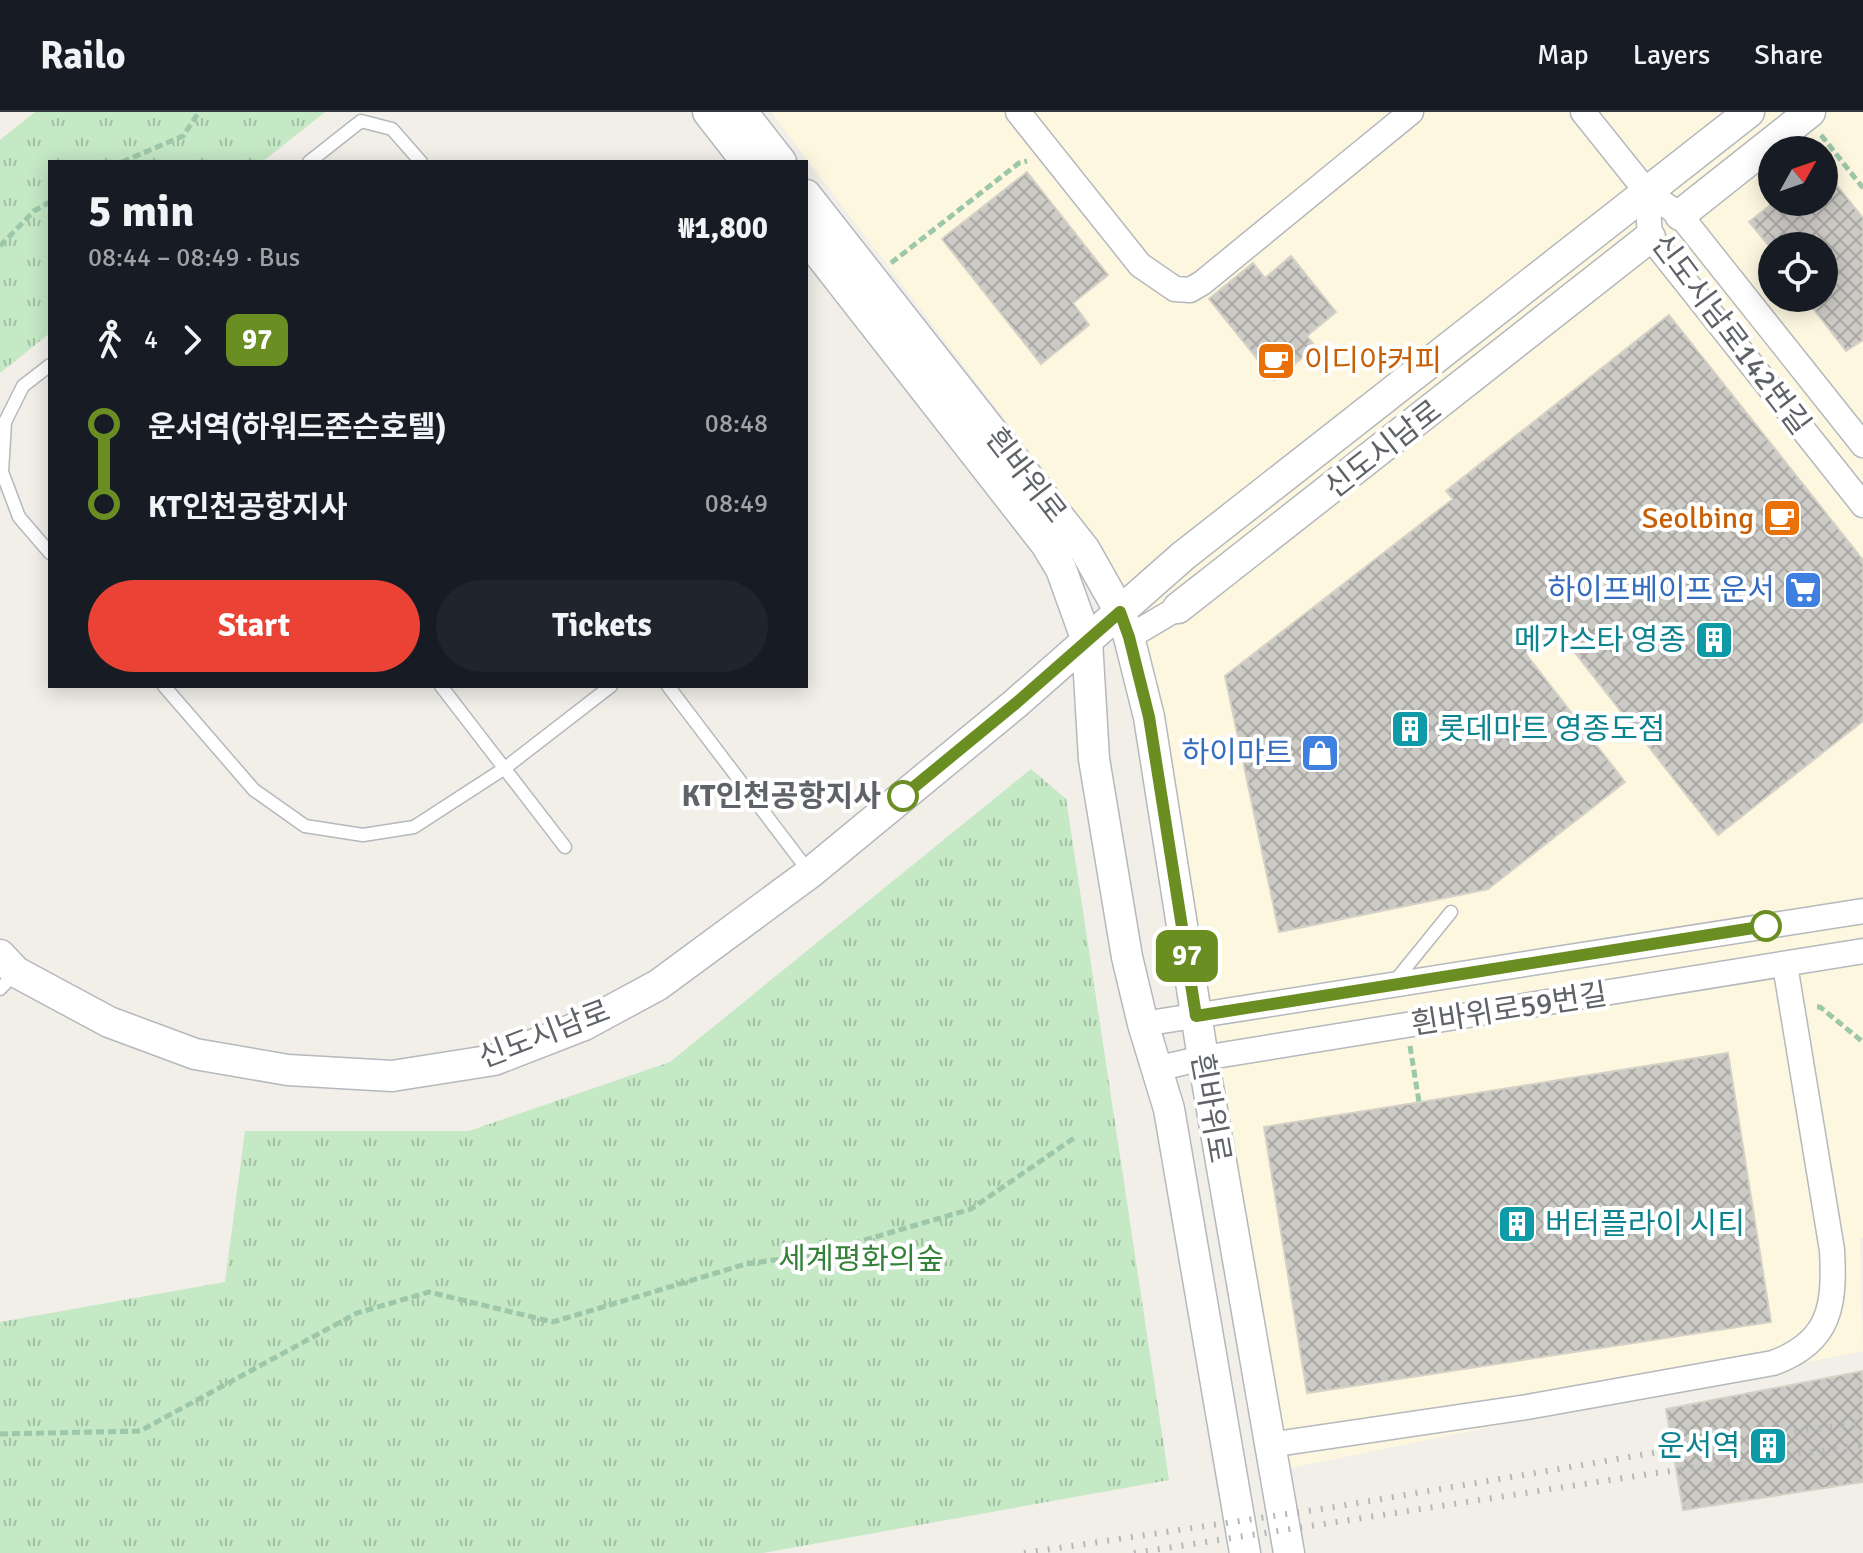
<!DOCTYPE html>
<html lang="en">
<head>
<meta charset="utf-8">
<style>
  :root { --surface:#171b24; --page:#20242c; --text:#f1f3f6; --muted:#9ea1a6; --line:#363941; --accent:#ea4335 }
  body { margin:0; font-family:Signika,"Noto Sans KR",sans-serif; background:var(--page); color:var(--text); height:100vh; display:flex; flex-direction:column; font-size:30px; white-space:nowrap }
  * { box-sizing:border-box; margin:0 }
  p { font-size:26px; color:var(--muted) }
  .icon { flex:none; width:44px; height:44px; fill:none; stroke:currentColor; stroke-width:2; stroke-linecap:round; stroke-linejoin:round }
  .map { position:relative; flex:1; overflow:hidden }
  .side { position:absolute; left:48px; top:48px; width:760px; height:528px; display:flex; flex-direction:column; background:var(--surface); border-radius:0px; box-shadow:0 4px 20px #0003 }
  .side>* { flex:none }
  .badge { padding:0 16px; border-radius:12px; font-size:28px; line-height:52px }
  .needle { width:52px; rotate:50deg }
  .buttons { position:absolute; left:1758px; top:24px; display:grid; gap:16px }
  .buttons a { display:grid; place-items:center; width:80px; height:80px; border-radius:50%; background:var(--surface); box-shadow:0 4px 20px #0003; font-size:40px }
  .map>.badge { position:absolute; translate:-50% -50%; box-shadow:0 0 0 4px #fff }
  .legs { display:flex; align-items:center; gap:12px; height:88px; padding:0 40px; font-size:26px }
  .legs p { margin-inline-start:auto }
  .headline { display:flex; align-items:center; justify-content:space-between; height:136px; padding:0 40px }
  h1 { font-size:44px; font-weight:700; line-height:60px }
  .button { display:flex; gap:16px; margin-top:auto; padding:16px 40px }
  .button a { flex:1; height:92px; border-radius:48px; background:var(--accent); color:#fff; font-size:32px; font-weight:700; line-height:92px; text-align:center }
  .button a+a { background:var(--page); color:var(--text) }
  ul { padding:0 40px; list-style:none }
  li { display:flex; align-items:center; gap:28px; height:80px; font-size:30px }
  li i { display:grid; place-items:center; width:12px; height:100%; margin:0 10px; background:currentColor }
  li i::after { content:''; width:20px; height:20px; margin:-10px; border:6px solid; border-radius:50%; background:var(--surface) }
  li p { margin-inline-start:auto }
  li:first-child i { background:linear-gradient(#0000 50%,currentColor 0) }
  li:last-child i { background:linear-gradient(currentColor 50%,#0000 0) }
  header { display:flex; align-items:center; gap:48px; box-sizing:border-box; height:112px; padding:0 40px; background:var(--surface); border-bottom:2px solid var(--line) }
  header strong { font-size:38px }
  nav { display:flex; gap:44px; margin-inline-start:auto; font-size:28px }
  .map>svg:first-child { display:block }
  .commercial { fill:#fef7e0; fill-rule:evenodd }
  .park { fill:url(#park-tufts) }
  .building { fill:url(#building-cross-hatch); stroke:#d6d1c6; stroke-width:2 }
  .lines { fill:none; stroke-linecap:round; stroke-linejoin:round }
  .service-casing { stroke:#b5b8bc; stroke-width:15 }
  .minor-casing { stroke:#b5b8bc; stroke-width:27 }
  .tertiary-casing { stroke:#b5b8bc; stroke-width:33 }
  .path { stroke:#9cc7a9; stroke-width:5; stroke-dasharray:8 4; stroke-linecap:butt }
  .service { stroke:#fff; stroke-width:12 }
  .minor { stroke:#fff; stroke-width:24 }
  .tertiary { stroke:#fff; stroke-width:30 }
  .rail { stroke:#b6b7b8; stroke-width:6; stroke-dasharray:2 10; stroke-linecap:butt }
  .line-1-casing { stroke:#fff; stroke-width:18 }
  .line-1 { stroke:#6b8e23; stroke-width:12 }
  .stop-1-dot { fill:#fff; stroke:#6b8e23; stroke-width:4 }
  .labels { text-anchor:middle; stroke-width:8; stroke-linejoin:round; paint-order:stroke }
  .street-label { font-size:30px; fill:#5f6368; stroke:#fff }
  .food-label { font-size:30px; fill:#c56008; stroke:#fff; text-anchor:start }
  .shop-label { font-size:30px; fill:#366cbe; stroke:#fff; text-anchor:end }
  .culture-label { font-size:30px; fill:#0d838f; stroke:#fff; text-anchor:end }
  .stop-label { font-size:30px; font-weight:bold; fill:#5f6368; stroke:#fff; text-anchor:end }
  .park-label { font-size:30px; fill:#348238; stroke:#fff }
</style>
</head>
<body>
<header>
<strong>Railo</strong>
<nav><a>Map</a><a>Layers</a><a>Share</a></nav>
</header>
<div class="map">
<svg width="1863" height="1441" viewBox="0 0 1863 1441">
  <defs>
    <pattern id="park-tufts" width="24" height="20" patternUnits="userSpaceOnUse" patternTransform="scale(2)"><rect width="24" height="20" fill="#c5e8c5"/><path d="M3 7l-1-3M5 7V3M7 7l1-3M15 17l-1-3M17 17v-4M19 17l1-3" fill="none" stroke="#a3c0a4"/></pattern>
    <pattern id="building-cross-hatch" width="8" height="8" patternUnits="userSpaceOnUse" patternTransform="scale(2)"><rect width="8" height="8" fill="#cccac5"/><path d="M0 0l8 8M0 8l8-8" fill="none" stroke="#a9a8a4"/></pattern>
  </defs>
  <rect width="100%" height="100%" fill="#f1efe8"/>
  <path class="commercial" d="M771,0H1863V1126L1860,1127L1863,1239L1261,1362L1106,441ZM1772,38H1824V90H1772ZM1772,134H1824V186H1772Z"/>
  <path class="park" d="M35,0H325L262,50H50V221L0,261V28Z
    M1031,657L1066,687L1169,1368L763,1441H0V1210L225,1170L245,1019H469L670,950Z"/>
  <path class="building" d="M1824,57L1863,106V228L1846,239L1805,186H1824V134H1769L1749,110L1774,90H1824Z
    M1027,60L1108,163L1073,191L1089,213L1041,252L942,127Z
    M1291,144L1336,200L1307,224L1316,235L1274,268L1209,187L1253,151L1265,166Z
    M1669,203L1863,448V609L1718,723L1557,518L1526,542L1625,670L1488,777L1279,820L1225,564L1453,387L1446,379Z
    M1728,941L1771,1210L1307,1281L1264,1015Z
    M1863,1259V1370L1683,1398L1666,1297Z"/>
  <g class="lines">
    <defs>
      <path id="service" d="M309,50L361,9L392,17L421,50
        M50,253L23,274L5,310L2,360L19,405L50,441
        M164,574L254,678L305,714L363,723L414,715L505,656L611,574
        M441,574L565,735
        M668,574L810,761
        M1395,869L1451,800
        M0,877L16,860"/>
      <path id="minor" d="M1018,0L1140,153L1175,177L1190,178L1202,171L1411,0
        M1583,0L1647,80L1680,103L1863,333
        M1647,80L1650,125L1863,393
        M1129,525L1178,496
        M1143,912L1863,799
        M1156,957L1203,946L1863,839
        M1270,1333L1527,1295L1773,1251C1831,1230 1835,1193 1832,1138L1785,853"/>
      <path id="tertiary" d="M708,0L747,50
        M742,0L781,50
        M806,83L1085,438L1120,500L1129,525L1149,605L1203,946L1289,1441
        M1680,103L1810,0
        M806,125L1046,432L1061,457L1087,529L1094,647L1127,845L1143,912L1169,997L1245,1441
        M1178,496L1650,125
        M0,843L16,860L109,910L195,942L288,958L392,964L494,948L584,913L658,873L810,761L1015,592L1183,444L1749,0"/>
    </defs>
    <use href="#service" class="service-casing"/>
    <use href="#minor" class="minor-casing"/>
    <use href="#tertiary" class="tertiary-casing"/>
    <path class="path" d="M1821,23L1863,76
      M122,50L183,24L199,0
      M0,134L34,99L50,90
      M891,151L1019,51L1027,49
      M1817,895H1820L1863,930
      M1410,934L1419,990
      M0,1322L140,1319L357,1201L429,1180L553,1210L746,1152L817,1142L971,1097L1074,1026"/>
    <use href="#service" class="service"/>
    <use href="#minor" class="minor"/>
    <use href="#tertiary" class="tertiary"/>
    <path class="rail" d="M1024,1441L1328,1396L1653,1341L1863,1310
      M1134,1441L1656,1361L1863,1333"/>
  </g>
  <g class="lines">
    <defs>
      <path id="line-1" d="M903,684L1015,592L1120,500L1129,525L1149,605L1196,904L1766,814"/>
    </defs>
    <use href="#line-1" class="line-1-casing"/>
    <use href="#line-1" class="line-1"/>
  </g>
  <defs>
    <symbol id="cafe-square" viewBox="-11 -11 22 22"><rect x="-9" y="-9" width="18" height="18" rx="4" fill="#e8710a" stroke="#fff"/><path d="M-5.5-4.5H6V0H3Q3 3.5 0 3.5H-2.5Q-5.5 3.5-5.5 0ZM3-3.2v2h1.7v-2ZM-6 4.5H4V6H-6Z" fill="#fff"/></symbol>
    <symbol id="supermarket-square" viewBox="-11 -11 22 22"><rect x="-9" y="-9" width="18" height="18" rx="4" fill="#3f7fe0" stroke="#fff"/><path d="M-6-5.5h2.5l.6 2H6L4.5 2H-2.5L-4.4-4H-6ZM-1.5 3.2a1.3 1.3 0 1 0 .1 0ZM3 3.2a1.3 1.3 0 1 0 .1 0Z" fill="#fff"/></symbol>
    <symbol id="building-square" viewBox="-11 -11 22 22"><rect x="-9" y="-9" width="18" height="18" rx="4" fill="#0f9aa8" stroke="#fff"/><path d="M-4-6H4V6H1V3H-1V6H-4ZM-2.5-4.3h1.7v1.8h-1.7ZM.8-4.3h1.7v1.8H.8ZM-2.5-1h1.7V.8h-1.7ZM.8-1h1.7V.8H.8Z" fill="#fff"/></symbol>
    <symbol id="shop-square" viewBox="-11 -11 22 22"><rect x="-9" y="-9" width="18" height="18" rx="4" fill="#3f7fe0" stroke="#fff"/><path d="M-5-2.5h2.3a2.7 3.5 0 0 1 5.4 0H5L5.5 6h-11ZM-1.5-2.5h3a1.5 2.3 0 0 0-3 0Z" fill="#fff"/></symbol>
  </defs>
  <g fill-rule="evenodd">
    <use href="#cafe-square" x="1254" y="227" width="44" height="44"/>
    <use href="#cafe-square" x="1760" y="384" width="44" height="44"/>
    <use href="#supermarket-square" x="1781" y="456" width="44" height="44"/>
    <use href="#building-square" x="1692" y="506" width="44" height="44"/>
    <use href="#building-square" x="1388" y="595" width="44" height="44"/>
    <use href="#shop-square" x="1298" y="619" width="44" height="44"/>
    <use href="#building-square" x="1495" y="1090" width="44" height="44"/>
    <use href="#building-square" x="1746" y="1312" width="44" height="44"/>
  </g>
  <g class="stop-1-dot">
    <circle cx="903" cy="684" r="14"/>
    <circle cx="1766" cy="814" r="14"/>
  </g>
  <g class="labels">
    <g class="street-label">
      <text transform="translate(1731 222) rotate(53)" y="10">신도시남로142번길</text>
      <text transform="translate(1383 337) rotate(-38)" y="10">신도시남로</text>
      <text transform="translate(1026 363) rotate(52)" y="10">흰바위로</text>
      <text transform="translate(1509 897) rotate(-9)" y="10">흰바위로59번길</text>
      <text transform="translate(544 922) rotate(-21)" y="10">신도시남로</text>
      <text transform="translate(1211 996) rotate(80)" y="10">흰바위로</text>
    </g>
    <g class="food-label">
      <text x="1304" y="259">이디야커피</text>
      <text x="1754" y="416" text-anchor="end">Seolbing</text>
    </g>
    <g class="shop-label">
      <text x="1775" y="488">하이프베이프 운서</text>
      <text x="1292" y="651">하이마트</text>
    </g>
    <g class="culture-label">
      <text x="1686" y="538">메가스타 영종</text>
      <text x="1438" y="627" text-anchor="start">롯데마트 영종도점</text>
      <text x="1545" y="1122" text-anchor="start">버터플라이 시티</text>
      <text x="1740" y="1344">운서역</text>
    </g>
    <g class="stop-label">
      <text x="881" y="694">KT인천공항지사</text>
    </g>
    <g class="park-label">
      <text x="861" y="1157">세계평화의숲</text>
    </g>
  </g>
</svg>
<div class="buttons">
<a><svg class="needle" viewBox="-14 -14 28 28"><path d="M0-13l5 13h-10z" fill="#e53935"/><path d="M0 13l5-13h-10z" fill="#9ea1a6"/></svg></a>
<a><svg class="icon" aria-label="locate" viewBox="0 0 24 24"><circle cx="12" cy="12" r="6"/><path d="M12 2v4M12 18v4M2 12h4M18 12h4"/></svg></a>
</div>
<b class="badge" style="left:1187px;top:844px;background:#6b8e23;color:#fff">97</b>
<section class="side">
<div class="headline"><div><h1>5 min</h1><p>08:44 – 08:49 · Bus</p></div><b>₩1,800</b></div>
<div class="legs"><svg class="icon" aria-label="walk" viewBox="0 0 24 24"><circle cx="13" cy="4" r="2"/><path d="M13 8l-2 6 4 7M11 14l-3 7M7 12l3-4h3l4 4"/></svg>4<svg class="icon" aria-label="forward" viewBox="0 0 24 24"><path d="M9 5l7 7-7 7"/></svg><b class="badge" style="background:#6b8e23;color:#fff">97</b></div>
<ul>
<li><i style="color:#6b8e23"></i><b>운서역(하워드존슨호텔)</b><p>08:48</p></li>
<li><i style="color:#6b8e23"></i><b>KT인천공항지사</b><p>08:49</p></li>
</ul>
<div class="button"><a>Start</a><a>Tickets</a></div>
</section>
</div>
</body>
</html>
